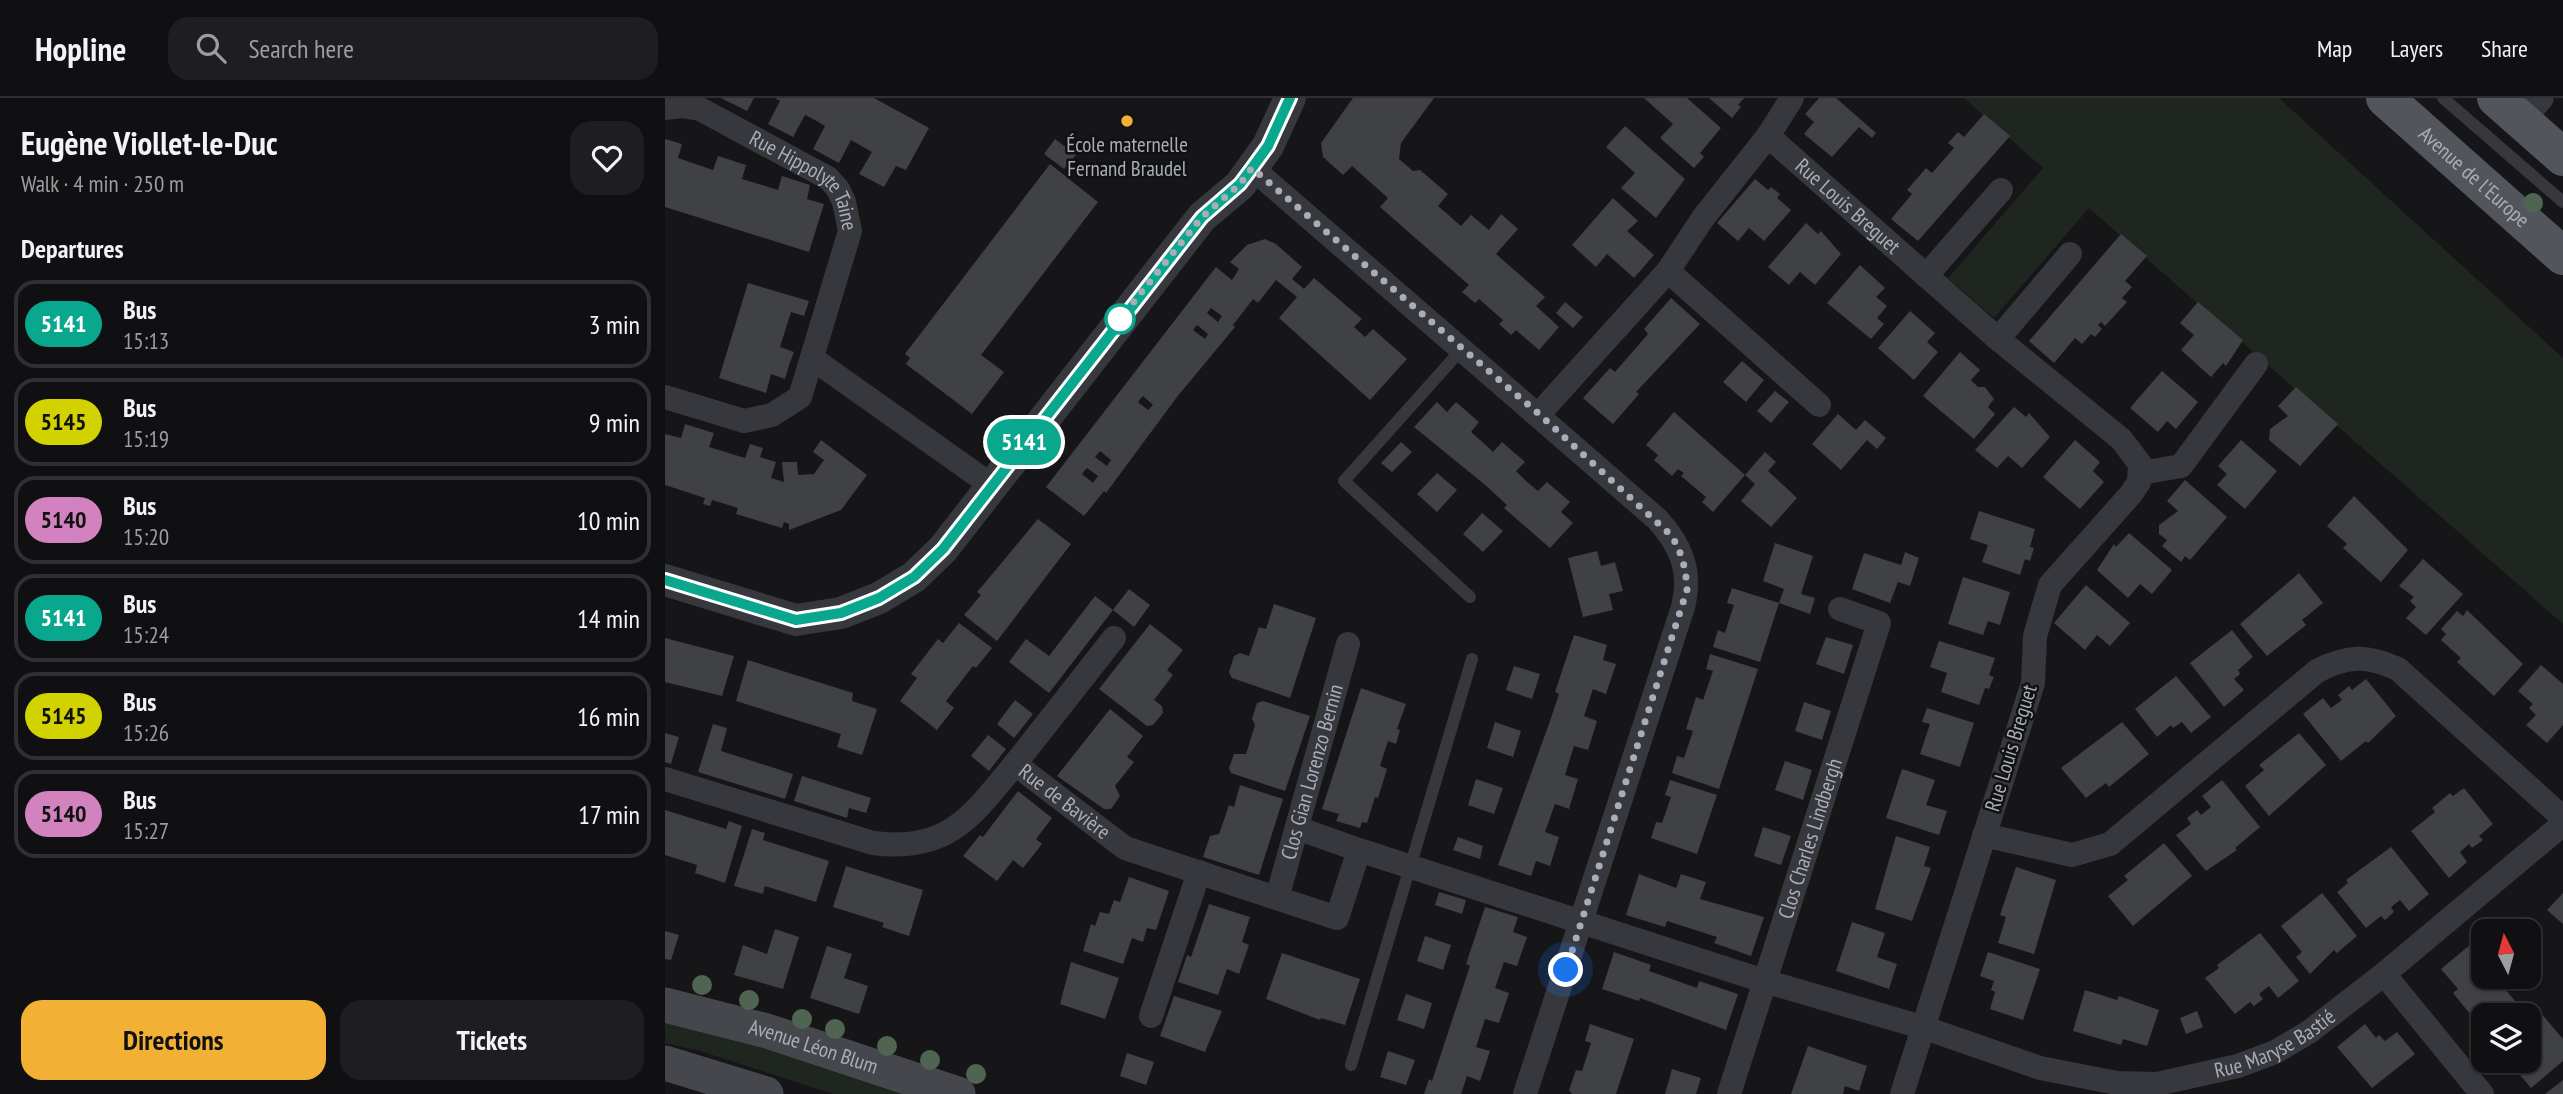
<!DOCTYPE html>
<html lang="en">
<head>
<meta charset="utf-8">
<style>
  :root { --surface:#101012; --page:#1e1e20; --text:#f1f3f6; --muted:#9c9d9f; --line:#303032; --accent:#f2b134 }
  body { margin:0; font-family:"PT Sans Narrow",sans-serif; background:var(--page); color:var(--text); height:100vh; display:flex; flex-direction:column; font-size:26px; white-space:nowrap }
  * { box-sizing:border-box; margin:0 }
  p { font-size:23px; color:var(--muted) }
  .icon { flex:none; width:38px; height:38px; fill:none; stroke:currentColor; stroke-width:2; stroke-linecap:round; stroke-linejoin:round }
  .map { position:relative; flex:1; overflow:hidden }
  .sheet { display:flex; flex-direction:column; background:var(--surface); width:665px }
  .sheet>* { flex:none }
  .badge { padding:0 14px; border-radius:23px; font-size:24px; line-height:46px }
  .needle { width:46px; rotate:354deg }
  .controls { position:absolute; left:1806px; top:821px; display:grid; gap:14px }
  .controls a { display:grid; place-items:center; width:70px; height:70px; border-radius:14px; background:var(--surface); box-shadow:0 2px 5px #0004,0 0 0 2px var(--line); font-size:35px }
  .you { position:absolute; width:35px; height:35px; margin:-18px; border:5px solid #fff; border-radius:50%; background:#1a73e8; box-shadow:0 0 0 10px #1a73e833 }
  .map>.badge { position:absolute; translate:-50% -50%; box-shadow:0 0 0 4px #fff }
  h2 { padding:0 21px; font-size:26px; line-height:63px }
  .round { display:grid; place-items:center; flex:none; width:74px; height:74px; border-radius:21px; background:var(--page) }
  .head { display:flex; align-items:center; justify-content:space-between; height:119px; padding:0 21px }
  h1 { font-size:33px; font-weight:700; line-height:52px }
  .button { display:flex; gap:14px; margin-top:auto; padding:14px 21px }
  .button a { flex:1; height:80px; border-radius:21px; background:var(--accent); color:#111; font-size:28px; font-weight:700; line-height:80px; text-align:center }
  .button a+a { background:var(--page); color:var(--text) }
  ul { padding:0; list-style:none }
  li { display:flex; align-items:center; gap:21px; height:88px; margin:0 14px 10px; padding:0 7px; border:4px solid var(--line); border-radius:21px }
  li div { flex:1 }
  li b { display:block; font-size:26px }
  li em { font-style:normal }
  li .badge { min-width:77px; font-weight:700; text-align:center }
  header { display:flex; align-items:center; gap:42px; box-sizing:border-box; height:98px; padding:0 35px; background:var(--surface); border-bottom:2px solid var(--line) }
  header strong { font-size:33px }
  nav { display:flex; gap:38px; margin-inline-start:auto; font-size:24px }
  .search { width:490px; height:63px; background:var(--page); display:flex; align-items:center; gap:18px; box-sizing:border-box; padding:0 24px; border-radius:21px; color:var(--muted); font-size:26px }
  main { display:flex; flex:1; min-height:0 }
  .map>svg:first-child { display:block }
  .green { fill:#1e261f }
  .building { fill:#404145; fill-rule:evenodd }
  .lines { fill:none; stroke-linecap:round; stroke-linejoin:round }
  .service { stroke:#37383d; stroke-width:12 }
  .minor { stroke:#37383d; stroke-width:24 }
  .tertiary { stroke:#37383d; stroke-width:32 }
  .secondary { stroke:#45474d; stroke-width:35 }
  .primary { stroke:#53555c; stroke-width:38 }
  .tree { fill:#506452 }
  .line-casing { stroke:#fff; stroke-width:16 }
  .line { stroke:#09a88e; stroke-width:10 }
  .walk { stroke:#a8adb8; stroke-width:7; stroke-dasharray:0 12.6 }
  .poi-dot { fill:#f2b134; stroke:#111113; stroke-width:2.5 }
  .stop-dot { fill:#fff; stroke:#09a88e; stroke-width:3.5 }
  .labels { text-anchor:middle; stroke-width:5; stroke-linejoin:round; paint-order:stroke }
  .poi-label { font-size:21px; fill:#a8adb8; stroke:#111113 }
  .street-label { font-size:21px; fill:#a8adb8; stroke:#111113 }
</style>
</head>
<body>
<header>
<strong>Hopline</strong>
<div class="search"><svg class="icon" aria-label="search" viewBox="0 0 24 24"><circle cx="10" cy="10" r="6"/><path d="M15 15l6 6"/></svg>Search here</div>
<nav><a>Map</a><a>Layers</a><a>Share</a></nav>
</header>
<main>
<section class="sheet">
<div class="head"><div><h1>Eugène Viollet-le-Duc</h1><p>Walk · 4 min · 250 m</p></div><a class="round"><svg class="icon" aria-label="heart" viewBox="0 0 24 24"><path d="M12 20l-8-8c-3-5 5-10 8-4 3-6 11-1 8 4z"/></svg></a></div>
<h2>Departures</h2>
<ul>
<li><span class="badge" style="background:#09a88e;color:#fff">5141</span><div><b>Bus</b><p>15:13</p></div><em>3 min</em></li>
<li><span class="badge" style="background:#d2d200;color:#111">5145</span><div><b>Bus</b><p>15:19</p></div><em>9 min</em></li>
<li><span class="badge" style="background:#d282be;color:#111">5140</span><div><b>Bus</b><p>15:20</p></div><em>10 min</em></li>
<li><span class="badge" style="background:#09a88e;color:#fff">5141</span><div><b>Bus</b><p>15:24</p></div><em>14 min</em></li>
<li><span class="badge" style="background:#d2d200;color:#111">5145</span><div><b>Bus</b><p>15:26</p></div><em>16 min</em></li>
<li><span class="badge" style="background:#d282be;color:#111">5140</span><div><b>Bus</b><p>15:27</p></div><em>17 min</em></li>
</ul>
<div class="button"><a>Directions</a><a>Tickets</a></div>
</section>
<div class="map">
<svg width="1898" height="996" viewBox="0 0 1898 996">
  <rect width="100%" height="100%" fill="#161618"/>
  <path class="green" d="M1299,0H1614L1898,260V526L1424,110L1329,220L1283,180L1378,70Z
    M0,924L94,949L240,996H168L35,953L0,945Z"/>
  <path class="building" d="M56,0H89L82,13Z
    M110,0H209L264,30L241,72L231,68L219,89L194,76L207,54L186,42L174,65L148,51L160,28L150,22L140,17L128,39L103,26L115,3Z
    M688,0H769L736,45L734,61L748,73L755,72L783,96L773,108L796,128L806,117L824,132L836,116L853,131L831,156L880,199L871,208L894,229L874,252L851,232L846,237L834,226L838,222L814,201L810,205L797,194L804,187L715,109L723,100L687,68L678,77L658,59L656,45Z
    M979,0H1022L1056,30L1035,55L1039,59L1029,70L995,40L1008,26Z
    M1044,0H1079L1073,7L1076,9L1067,20Z
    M1154,0H1171L1211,35L1207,40L1194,29L1167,59L1139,36L1149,24L1140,16Z
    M1319,16L1345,38L1253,143L1226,121L1247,96L1242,92L1261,70L1267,75L1289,50L1283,45L1293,34L1299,39Z
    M960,28L1020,81L991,120L956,90L970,75L941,49Z
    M0,41L17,46L13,60L48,72L53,58L81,67L77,81L113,92L117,78L145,87L142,101L159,106L144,154L0,109Z
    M390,41L411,57L399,71L379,56Z
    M385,66L433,104L316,257L339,274L307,316L241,266L245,260L240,256Z
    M1090,81L1103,92L1106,89L1115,96L1112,100L1126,112L1099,143L1084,130L1073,143L1052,125Z
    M948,100L973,123L962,133L989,157L969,180L942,156L931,169L907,147Z
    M1141,125L1153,136L1156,133L1176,156L1150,187L1135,174L1124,187L1103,169Z
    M1456,136L1482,158L1460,183L1467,189L1457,200L1462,204L1440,228L1436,224L1433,227L1437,231L1430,239L1426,236L1417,246L1410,240L1389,265L1364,243Z
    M600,141L611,146L637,169L627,181L639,191L649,180L697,221L689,229L700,239L708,231L742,261L705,302L614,220L632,199L611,182L593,205L588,201L568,227L570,229L512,299L441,395L439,393L419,418L381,389L551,169L567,182L574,171L565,164L582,147ZM546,210L557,218L553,224L542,215ZM532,227L543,236L540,241L528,232ZM478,298L488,307L483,312L473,304ZM435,353L446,362L442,368L430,359ZM422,370L433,378L428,385L417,376Z
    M1195,167L1220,190L1211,199L1222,208L1212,220L1219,226L1206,241L1162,205Z
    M83,185L144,203L139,218L126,214L115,249L129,254L124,267L120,281L106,276L101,295L54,280Z
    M1006,200L1035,226L971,294L974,296L948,326L918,300L945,270L950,274L983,236L979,231Z
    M900,204L918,219L908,230L891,215Z
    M1533,204L1578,242L1561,268L1558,265L1546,279L1516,252L1529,237L1515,225Z
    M1245,213L1270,235L1262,244L1273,254L1249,282L1213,250Z
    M1295,254L1315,272L1306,282L1313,289H1320L1329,301L1323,309L1330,316L1309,341L1258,298Z
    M1077,263L1099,282L1081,304L1058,284Z
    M1497,273L1533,304L1511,331L1502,323L1493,334L1465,310Z
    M1631,289L1673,326L1635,368L1604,342L1605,331L1623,318L1613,308Z
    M1110,293L1124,304L1106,325L1092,313Z
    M772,304L782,314L791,304L814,324L806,334L823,349L828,354L837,344L860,364L851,373L862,384L873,393L882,384L905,404L896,414L908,425L885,450L839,410L842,407L819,386L749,329Z
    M1349,309L1361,319L1364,315L1385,339L1357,370L1343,358L1332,370L1310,352Z
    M1009,314L1080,377L1048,414L1037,404L1041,399L1016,378L1019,375L1013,371L1007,378L989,362L993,357L981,347Z
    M1173,316L1191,332L1200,322L1221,340L1212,351L1202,342L1176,372L1147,346Z
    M20,326L49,335L44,349L80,360L85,346L98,350L95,359L111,364L106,380L119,384L117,364H132L133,377L149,376L159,362L148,354L156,342L202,377L176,412L124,432V426L119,424L117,430L71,416L73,410L47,402L45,408L38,406L40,400L0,387V336L16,340Z
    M1410,342L1435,364L1428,373L1439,384L1415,411L1378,379Z
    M1576,342L1612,373L1580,411L1552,387L1562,376L1553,368Z
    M736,344L747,354L727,374L716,365Z
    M1100,354L1111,364L1103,373L1132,400L1106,429L1076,403L1090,386L1080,377Z
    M772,375L792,392L772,414L752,396Z
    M1520,382L1562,419L1525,462L1520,458L1516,464L1497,448L1502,442L1494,436V427L1513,413L1502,403Z
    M1689,398L1743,452L1716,484L1678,450L1682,446L1662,428Z
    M1314,413L1370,431L1365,449L1369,450L1365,463L1360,461L1355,477L1317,464L1323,447L1305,441Z
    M817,415L838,433L818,454L798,436Z
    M373,421L406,446L332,543L299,517L316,497L312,494L319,486Z
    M1464,435L1507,472L1487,496L1475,486L1463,500L1432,472L1449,446L1451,449Z
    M1110,445L1148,458L1136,496L1150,500L1145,516L1114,505L1119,491L1098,483Z
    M932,453L936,468L950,464L958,493L944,496L948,512L918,519L903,460Z
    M1240,454L1254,460L1245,488L1233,484L1225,505L1187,491L1199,455L1236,467Z
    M1758,461L1798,496L1761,537L1741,520L1751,509L1745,503L1749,499L1734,488Z
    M1634,475L1658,505L1637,522L1641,527L1602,558L1575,526Z
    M1298,479L1345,494L1335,527L1323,523L1318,537L1283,526Z
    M1421,487L1465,525L1445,548L1432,537L1420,552L1389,525Z
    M1067,490L1114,505L1095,564L1048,549L1053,532L1060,535L1064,522L1069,507L1062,505Z
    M464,491L485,507L469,529L448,512Z
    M430,498L448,512L384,595L344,564L361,541L384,558Z
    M609,506L651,520L625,600L567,580L564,574L569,558L575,555L584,558L594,529L601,531Z
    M1802,512L1858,566L1829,598L1792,564L1796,560L1776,542L1781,536L1776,531L1792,513L1798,518Z
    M294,525L327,550L311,570L308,568L281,603L289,610L272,632L235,603L252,580L246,576L273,541L278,545Z
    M485,526L518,552L502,572L508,577L489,602L497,608L498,615L488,627L482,628L434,591Z
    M1567,532L1588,559L1573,572L1575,576L1569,581L1579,592L1559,609L1525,565Z
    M909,537L942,547L938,562L951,566L941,596L928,591L919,618L932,623L923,652L909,648L900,677L913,681L904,711L890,706L880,734L894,739L885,768L871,763L866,778L833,767L885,623L894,596L890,594Z
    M1161,539L1188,547L1179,576L1151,566Z
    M0,540L69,558L57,598L0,584Z
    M1274,543L1330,560L1324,577L1329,579L1324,591L1320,590L1314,607L1276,594L1282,575L1265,569Z
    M1045,556L1093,571L1054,691L1007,675L1012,658L1019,660L1028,633L1021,631L1031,599L1038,602L1048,573L1041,571Z
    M83,562L188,595L187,603L212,611L197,657L172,649L176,636L71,603Z
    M1876,567L1898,586V627L1882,645L1861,627L1871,617L1864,610L1868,606L1853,593Z
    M849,568L875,576L867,601L841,592Z
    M1511,578L1546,619L1526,635L1517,624L1508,630L1506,627L1492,639L1470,611Z
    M1701,581L1731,618L1703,645L1701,643L1676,663L1638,616L1658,600L1666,610L1677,602L1673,597L1684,588L1687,592Z
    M696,590L741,606L732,631L735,632L731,646L723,643L715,668L722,671L713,700L710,699L702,725L697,724L695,730L671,723L674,716L657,711Z
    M350,602L368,616L349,640L332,626Z
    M598,603L645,618L620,693L566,675L564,670L569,656H581L590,627L587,621L592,605Z
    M1139,604L1166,613L1157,642L1130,633Z
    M1262,610L1309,625L1295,669L1255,656L1265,626L1257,624Z
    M445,611L478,638L462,659L469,664L450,688L455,698L446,711H439L392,678Z
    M830,624L856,633L848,659L822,650Z
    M1457,624L1484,656L1444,689L1441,685L1421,700L1396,670Z
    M48,626L62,630L56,653L128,676L120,701L33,674Z
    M0,635L14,639L6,666L0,664Z
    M1634,635L1661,667L1604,718L1580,688L1599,672L1594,667Z
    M323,637L341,651L324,673L306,658Z
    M1120,663L1147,672L1138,702L1110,692Z
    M1237,671L1270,682L1261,707L1282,713L1274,737L1221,720Z
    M137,678L206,700L201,715L184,710L182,720L129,703Z
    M811,681L838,690L829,716L803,707Z
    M1005,682L1052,697L1032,756L986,740L991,724L997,725L1006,699L1000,697Z
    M1557,682L1595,729L1570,750L1572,752L1541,773L1511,737L1526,726L1522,720L1532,712L1536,717L1546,709L1537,698Z
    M575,687L618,701L594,777L538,759L545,738L554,736L564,707L569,709Z
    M1799,690L1828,726L1814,738L1818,742L1807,750L1804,746L1795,754L1802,764L1784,780L1746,733L1770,714L1767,710L1785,695L1788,698Z
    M353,693L387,720L371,741L377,746L358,770L348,762L332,783L298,758L315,737L318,739Z
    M0,712L61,731L64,723L77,728L60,785L30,775L32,767L0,757Z
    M1098,729L1126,738L1116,767L1089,758Z
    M87,731L100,735L98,742L164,763L151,804L100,788L98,796L69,788Z
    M1231,738L1265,749L1259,768L1266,770L1247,823L1210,811Z
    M793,739L818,748L815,761L788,752Z
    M1499,745L1527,778L1468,828L1443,798L1463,782L1459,778Z
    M1726,749L1764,796L1744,813L1735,802L1726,809L1729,814L1720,822L1716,818L1701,830L1672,794L1683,785L1681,782Z
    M181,768L258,792L244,838L217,829L219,825L168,809Z
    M1351,769L1391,782L1369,856L1333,845L1341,819L1335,817Z
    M974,776L1011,790L1016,776L1041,784L1035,801L1099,819L1086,858L1049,845L1052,839L1002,823L1000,829L961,817Z
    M464,779L504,793L491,832L482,830L478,844L467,840L458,866L418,853L426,826L430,828L435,814L444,816L449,802L455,804Z
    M774,794L801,802L797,816L770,807Z
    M1657,795L1692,838L1672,855L1669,852L1645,876L1631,859L1637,854L1616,828Z
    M1898,795V826L1882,812Z
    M544,806L585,819L577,844L584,847L574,876L562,871L553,897L513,884L522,857L526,859Z
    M820,809L853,819L848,834L862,839L852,868L839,864L830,890L844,895L834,925L820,921L811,949L825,953L815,983L802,978L796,996H759L764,981L767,983L805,868L801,866Z
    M1187,824L1220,835L1212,859L1232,866L1224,891L1171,873Z
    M110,831L134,839L118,891L69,877L78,847L102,856Z
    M0,833L14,837L6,862L0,861Z
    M1595,835L1634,883L1613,900L1604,888L1594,896L1598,901L1589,908L1585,904L1570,916L1540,880L1554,870L1552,867Z
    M760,838L786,847L778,872L752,863Z
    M1806,846L1818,861V878H1835L1832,881L1854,908L1842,917H1818V932L1788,895L1793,891L1776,871Z
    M162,848L187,856L179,880L203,888L194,916L145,900Z
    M949,854L986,867L984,873L1032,890L1034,883L1073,896L1061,932L975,900L974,903L937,891Z
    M1323,854L1375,871L1358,922L1325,911L1330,894L1326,892L1329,883L1315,878Z
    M617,855L695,881L680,927L656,920L655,922L601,901Z
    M406,864L454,880L440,921L395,906Z
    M1420,892L1452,902L1454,898L1494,912L1482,948L1458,941L1456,947L1408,933Z
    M741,896L767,905L759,931L732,922Z
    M509,898L557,913L540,954L495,938Z
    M1532,913L1538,929L1521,936L1515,920Z
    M1875,914L1898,941V963L1866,990L1850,971L1864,962V924Z
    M925,926L969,941L951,996H907L904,992L911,972L917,973L926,945L920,943Z
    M1700,926L1711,940L1714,937L1720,943L1732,934L1750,956L1707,990L1672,949Z
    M1143,948L1202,968L1194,993L1180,988L1178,996H1126Z
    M723,953L750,962L741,987L715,979Z
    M462,955L489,964L481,987L455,978Z
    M1007,971L1036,980L1031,996H1000Z
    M1898,982V996H1880Z"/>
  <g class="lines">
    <path class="service" d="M1778,0L1898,104
      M796,252L679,383L805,499
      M686,967L807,561"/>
    <g class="minor">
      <path id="s1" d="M0,10L17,8L35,11L163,80L173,91L179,104L185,133L135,299L107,317L79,323L0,299"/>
      <path d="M1857,23L1877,0"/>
      <path d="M1103,38L1127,0"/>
      <path d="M587,70L992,421C1016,447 1027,473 1018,509L860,996"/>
      <path d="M1003,173L1154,307"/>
      <path d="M1261,178L1336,92"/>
      <path d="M1333,241L1405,156"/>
      <path d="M148,261L326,387"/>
      <path id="s2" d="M874,316L1003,173L1038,120L1103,38L1333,241L1456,341L1475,366L1474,384L1466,396L1385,487L1370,538L1368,585L1237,996"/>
      <path d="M1476,375L1516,368L1591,266"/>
      <path d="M350,666L449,540"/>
      <path id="s3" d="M0,681L208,745C283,755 307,718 350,666L460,750L672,820L694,752L632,730"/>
      <path d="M1319,737L1407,757L1445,746L1652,573C1683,557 1702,557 1733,571L1898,720"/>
      <path id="s4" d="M694,752L1099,883L1260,930L1375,970L1452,985L1492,986L1573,968L1610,954L1644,934L1719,876L1898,726"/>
      <path id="s5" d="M612,800L683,546"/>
      <path d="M1719,876L1817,996"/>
      <path d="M486,918L534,774"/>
      <path id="s6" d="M1064,996L1214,525L1175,511"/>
    </g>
    <path class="tertiary" d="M0,482L131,522L176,515L214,500L249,479L278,451L537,119L575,87L587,70L603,48L625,0"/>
    <g class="secondary">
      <path id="s7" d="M0,907L102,933L293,996"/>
      <path d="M0,965L101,996"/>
    </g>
    <g class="primary">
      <path id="s8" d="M1720,0L1898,158"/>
      <path d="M1831,0L1898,59"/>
    </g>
  </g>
  <g class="tree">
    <circle cx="1868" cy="105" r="10"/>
    <circle cx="37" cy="887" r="10"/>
    <circle cx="84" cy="902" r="10"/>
    <circle cx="137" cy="921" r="10"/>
    <circle cx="170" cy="931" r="10"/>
    <circle cx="222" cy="948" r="10"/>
    <circle cx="265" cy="962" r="10"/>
    <circle cx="311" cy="976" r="10"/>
  </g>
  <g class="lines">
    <defs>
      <path id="line" d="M0,482L131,522L176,515L214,500L249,479L278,451L537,119L575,86L587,70L603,48L625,0"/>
    </defs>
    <use href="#line" class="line-casing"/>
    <use href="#line" class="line"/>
    <path class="walk" d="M455,221L450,227L537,119L575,86L587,70L874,316L1006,437C1017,455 1021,470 1022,492L901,872"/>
  </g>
  <circle class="poi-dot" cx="462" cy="23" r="7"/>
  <circle class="stop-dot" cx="455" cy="221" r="14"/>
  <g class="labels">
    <g class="poi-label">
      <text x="462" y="54">École maternelle<tspan x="462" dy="24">Fernand Braudel</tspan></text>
    </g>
    <g class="street-label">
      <text dy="7" stroke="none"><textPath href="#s8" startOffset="119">Avenue de l'Europe</textPath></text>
      <text dy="7" stroke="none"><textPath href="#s1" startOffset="166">Rue Hippolyte Taine</textPath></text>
      <text dy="7" stroke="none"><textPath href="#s2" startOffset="467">Rue Louis Breguet</textPath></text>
      <text transform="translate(1346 650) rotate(-73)" y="7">Rue Louis Breguet</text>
      <text dy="7" stroke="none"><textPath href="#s5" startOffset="131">Clos Gian Lorenzo Bernin</textPath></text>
      <text dy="7" stroke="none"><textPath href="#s3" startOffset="453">Rue de Bavière</textPath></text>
      <text dy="7" stroke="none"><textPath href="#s6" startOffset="268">Clos Charles Lindbergh</textPath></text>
      <text dy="7" stroke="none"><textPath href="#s4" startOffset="959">Rue Maryse Bastié</textPath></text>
      <text dy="7" stroke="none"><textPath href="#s7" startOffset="154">Avenue Léon Blum</textPath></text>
    </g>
  </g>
</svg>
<div class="controls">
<a><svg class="needle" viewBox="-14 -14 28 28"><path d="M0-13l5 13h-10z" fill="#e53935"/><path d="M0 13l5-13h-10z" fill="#9c9d9f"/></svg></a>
<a><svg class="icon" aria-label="layers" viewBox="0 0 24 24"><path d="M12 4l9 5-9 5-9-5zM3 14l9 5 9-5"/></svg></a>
</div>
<div class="you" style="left:901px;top:872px"></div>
<b class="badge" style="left:359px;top:344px;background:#09a88e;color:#fff">5141</b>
</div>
</main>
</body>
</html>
